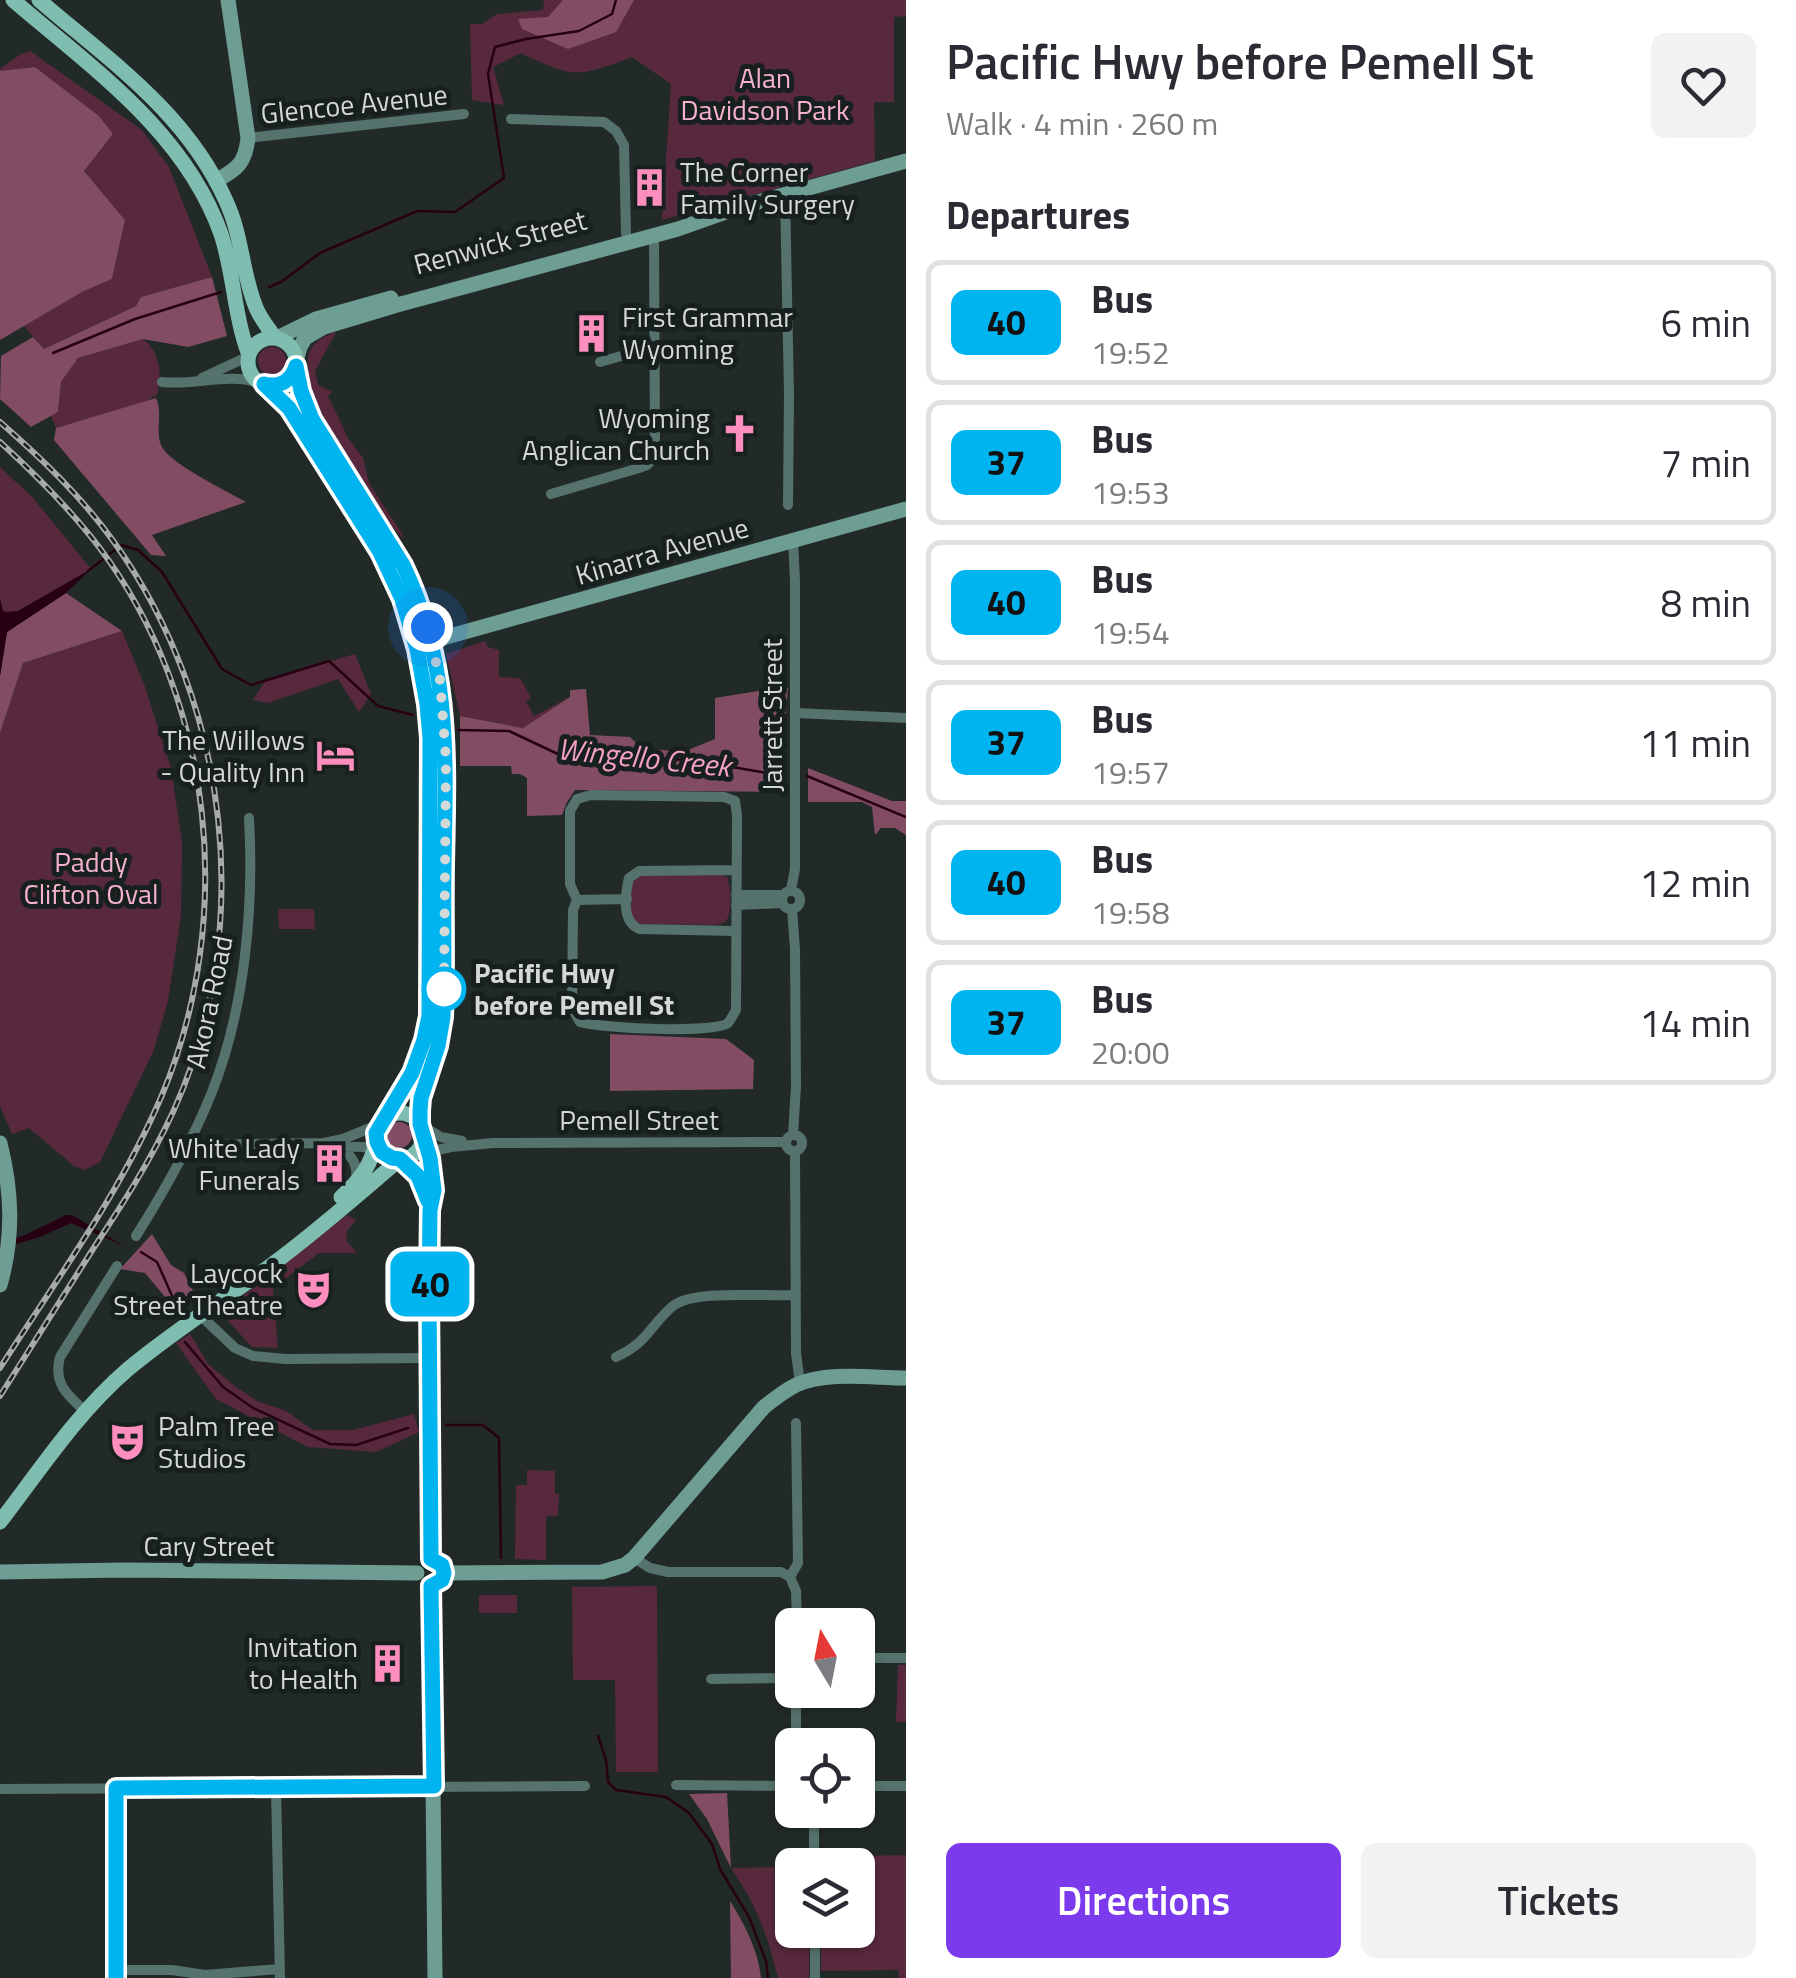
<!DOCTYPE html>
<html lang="en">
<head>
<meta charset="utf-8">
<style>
  :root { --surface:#fff; --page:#f2f2f3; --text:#2b2b33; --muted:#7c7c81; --line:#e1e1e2; --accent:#7c3aed }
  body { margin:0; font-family:"Titillium Web",sans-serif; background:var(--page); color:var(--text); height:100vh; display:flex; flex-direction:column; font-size:38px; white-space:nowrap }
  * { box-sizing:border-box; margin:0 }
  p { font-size:32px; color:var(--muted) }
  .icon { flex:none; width:55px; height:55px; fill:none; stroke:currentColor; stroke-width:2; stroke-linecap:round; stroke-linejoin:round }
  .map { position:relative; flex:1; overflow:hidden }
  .panel { display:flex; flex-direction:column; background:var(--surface); width:890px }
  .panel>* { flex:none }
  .badge { padding:0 20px; border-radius:15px; font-size:35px; line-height:65px }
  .needle { width:65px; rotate:350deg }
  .buttons { position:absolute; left:775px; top:1608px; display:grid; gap:20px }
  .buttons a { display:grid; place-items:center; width:100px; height:100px; border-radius:15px; background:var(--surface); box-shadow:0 2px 8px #0004; font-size:50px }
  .you { position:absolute; width:50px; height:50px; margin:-25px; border:8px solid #fff; border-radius:50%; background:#1a73e8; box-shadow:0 0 0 15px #1a73e833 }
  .map>.badge { position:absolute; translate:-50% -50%; box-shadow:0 0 0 5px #fff }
  h2 { padding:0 40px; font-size:38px; line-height:90px }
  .round { display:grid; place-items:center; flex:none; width:105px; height:105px; border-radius:15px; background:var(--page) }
  .summary { display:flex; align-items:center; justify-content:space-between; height:170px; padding:0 40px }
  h1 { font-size:48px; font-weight:600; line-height:75px }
  .primary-button { display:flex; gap:20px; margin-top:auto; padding:20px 40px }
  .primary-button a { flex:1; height:115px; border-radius:15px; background:var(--accent); color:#fff; font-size:40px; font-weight:600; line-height:115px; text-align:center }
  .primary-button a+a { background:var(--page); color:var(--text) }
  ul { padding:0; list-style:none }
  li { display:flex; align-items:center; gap:30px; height:125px; margin:0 20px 15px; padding:0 20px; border:5px solid var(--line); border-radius:15px }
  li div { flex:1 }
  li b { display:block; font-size:38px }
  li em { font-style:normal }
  li .badge { min-width:110px; font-weight:700; text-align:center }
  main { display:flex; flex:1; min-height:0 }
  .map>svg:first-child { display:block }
  .green { fill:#58293d }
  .forest { fill:#824d63 }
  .water { fill:#280013 }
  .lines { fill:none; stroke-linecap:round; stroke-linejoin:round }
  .stream { stroke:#280013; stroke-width:2.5 }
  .street { stroke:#56726c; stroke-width:10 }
  .secondary { stroke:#6e9d93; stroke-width:15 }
  .primary { stroke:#80bdb1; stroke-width:15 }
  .rail-casing { stroke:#a5aba9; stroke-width:6 }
  .rail { stroke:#18201f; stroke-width:2.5; stroke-dasharray:8; stroke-linecap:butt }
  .line-casing { stroke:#fff; stroke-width:22 }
  .line { stroke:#00b5ef; stroke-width:15 }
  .walk { stroke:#d3d9d7; stroke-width:10; stroke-dasharray:0 18 }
  .stop-dot { fill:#fff; stroke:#00b5ef; stroke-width:5 }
  .labels { text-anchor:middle; stroke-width:10; stroke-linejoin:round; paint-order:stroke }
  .park-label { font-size:28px; fill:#f6b2cd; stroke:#18201f }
  .street-label { font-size:28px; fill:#d3d9d7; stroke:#18201f }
  .poi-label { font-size:28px; fill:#d3d9d7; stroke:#18201f; text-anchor:end }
  .stop-label { font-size:28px; font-weight:bold; fill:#d3d9d7; stroke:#18201f; text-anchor:start }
  .water-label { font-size:30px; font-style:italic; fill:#f5a1c2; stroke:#18201f }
</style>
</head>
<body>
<main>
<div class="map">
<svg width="906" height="1978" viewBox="0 0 906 1978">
  <rect width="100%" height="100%" fill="#222a28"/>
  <path class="green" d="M544,0H906V16L894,17V102H874L875,161L662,220L671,84L632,57C579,77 573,79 521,53L493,67L504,105L472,100L470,24H482L497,14L543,10Z
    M30,51L142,130L169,167L212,277L141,297L136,306L44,349L24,326L84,291L112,279L125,220L84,171L113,134L99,116L35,67L0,71V69L21,54Z
    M336,332L315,371L318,385L332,392L328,396L348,438L363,458L369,483L404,537L403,538L389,524C367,490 291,388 311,349C316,340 327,335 336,332Z
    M143,339C161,353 162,375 157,395L144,402L56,428L51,416L58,412L61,382L78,358Z
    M258 361a14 14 0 1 1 28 0a14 14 0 1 1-28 0Z
    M0,467L33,498L91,569L18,611L6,612L2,610L0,598Z
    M122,631L144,684L171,768L182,842L181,915L168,1001L153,1052L100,1162L85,1170L74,1166L29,1128L12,1134L0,1106V733L23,663Z
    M485,641L488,647L499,650V677L520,678L531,698L526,701L534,716L570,697L523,728L460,716L446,654Z
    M355,654L371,694L359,712L338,679L268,703L253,700L266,680Z
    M718,874L727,877C732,890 732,910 726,922L717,925L641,924L634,921L631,915V883L641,875Z
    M278,909H314L315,929H279Z
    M347,1215L356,1220L347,1231L346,1240L357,1253H319L273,1288L278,1348L252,1347L221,1313Z
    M190,1334L208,1364L236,1387L257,1401L286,1411L313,1430H353L414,1414L419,1432L376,1452L308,1447L216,1399L176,1343Z
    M527,1470L555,1471V1494H559L558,1516H546V1560L515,1559L516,1485H527Z
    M657,1586L658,1772H616L615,1680H573L572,1587Z
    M479,1595H517V1613H479Z
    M898,1665H906V1722H896Z
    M906,1855V1978H899L898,1970L821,1971V1930H858V1865H820V1857Z
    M792,1867V1930H809V1978H778C767,1933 757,1906 731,1868Z"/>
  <path class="forest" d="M563,0H634L616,32L568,49L522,29L518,19L548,17Z
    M35,67L99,116L113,134L84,171L125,220L112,279L84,291L0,340V71Z
    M212,277L227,336L188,347L143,339L78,358L61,382L58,412L31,427L0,399L1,356L33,337L44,349L136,306L141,297Z
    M156,398C163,413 155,431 161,445C168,463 227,491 246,502L152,535L166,556L151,555L54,440L56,428Z
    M66,593L122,631L23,663L0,733V676L7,632Z
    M777,688H788L780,792L575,790L567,802L562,815L527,816V778L520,774H512L511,766H460V716L523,728L570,697V690L586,689L590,735L630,737L641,748L683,752L715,739V698Z
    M808,768L892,801H906V835L895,828H881L875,835L872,807L862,802H808Z
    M610,1034L726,1039L754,1060L753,1089L610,1091Z
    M386 1135a13 13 0 1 1 26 0a13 13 0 1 1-26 0Z
    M152,1234L171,1265L184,1273L195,1295L176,1310L145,1273L120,1269Z
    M727,1793L731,1868L707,1819L689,1794Z
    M730,1901C745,1925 758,1950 761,1978H731Z"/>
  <path class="water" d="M91,569L66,593L7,632L0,676V598L3,611L6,612L18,611Z
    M66,1215H72L124,1246L71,1223L40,1237L0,1249V1243L25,1235Z"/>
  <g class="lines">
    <path class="stream" d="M269,287L281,282L320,253L417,211L455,212L504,178L488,74L495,47L526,39L579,31L612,14L616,0
      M53,353L135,319L221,292
      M88,571L121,545L138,550L162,572L222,669L251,685L329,661L378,706L413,715
      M458,730L509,731L560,755L692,760L773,774
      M807,776L906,817
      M141,1252L157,1262L177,1307
      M185,1342L223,1387L253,1408L330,1444L356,1445L408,1428
      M446,1425H483L499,1438L501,1558
      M598,1736L606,1760L608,1782L616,1790L666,1797L689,1813L712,1844L720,1869L749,1917L766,1961L768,1978"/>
    <path class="street" d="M511,119L604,122L616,131L624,145L626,234
      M248,138L464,114
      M785,194L789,394L788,505
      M600,362L653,347
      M202,378L249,356
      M162,382C195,386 228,372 260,383
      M551,494L639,468L647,465L652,460L655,446L654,235
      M795,713L906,718
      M591,795L724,797L735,801L737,816L736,1010C734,1013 730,1021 728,1023C713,1034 600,1028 580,1022L572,1008L573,910L577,900L570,884V811L577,799Z
      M791,890L795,869V581L793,539
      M782 900a9 9 0 1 1 18 0a9 9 0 1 1-18 0Z
      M736,895H783
      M577,900L627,899
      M736,905L783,903
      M792,909L795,949L796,1086L793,1135
      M735,931L639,929C621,921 625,895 629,878L639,871L736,870
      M422,1126L441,1137L462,1141
      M786 1143a8 8 0 1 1 16 0a8 8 0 1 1-16 0Z
      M187,1145L324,1143L343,1139L380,1124
      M324,1146L364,1147L385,1154
      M340,1148C352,1155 358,1165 356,1179
      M795,1151L796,1353L800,1383
      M411,1156L451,1147L493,1143L785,1142
      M136,1236C165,1190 192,1142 212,1092C245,1008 254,908 249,818
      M199,1314L235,1348L253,1356L285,1359L429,1358
      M616,1357C648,1343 650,1325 673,1306C694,1289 766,1297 796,1295
      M85,1411C67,1395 53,1383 60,1357L117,1266
      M634,1558L650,1568L668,1572H781L790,1577
      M790,1577L798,1563L796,1423
      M790,1577L796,1591L797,1625
      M858,1658H906
      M711,1679L792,1678
      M796,1745V1690
      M676,1785L792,1786
      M858,1786H906
      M116,1788V1978
      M276,1788L280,1978
      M0,1789L585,1786
      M814,1810V1865
      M815,1930V1978
      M116,1970H172L205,1975L279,1969"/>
    <path class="secondary" d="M216,181C238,168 245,164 248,138L228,0
      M277,338L316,319L391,298
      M296,362L300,347L305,338L324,327L397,305L678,229L740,207L906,161
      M432,641L906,509
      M423,1133L430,1158L433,1197
      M0,1143C12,1191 14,1236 0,1285
      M400,1159L420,1179L430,1211L431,1559
      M0,1572L123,1570L417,1573
      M444,1573L602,1572L625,1565L634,1558L764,1407C774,1399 784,1391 796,1385C828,1371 872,1378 906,1378
      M431,1586L435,1978"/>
    <path class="primary" d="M13,0C92,68 185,132 221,234C234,273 234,316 249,355
      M39,0C110,61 187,113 226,201C242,235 242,272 255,305C259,317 268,327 275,338
      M248 362a24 24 0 1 1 48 0a24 24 0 1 1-48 0Z
      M296,365L301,391L312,419L403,565C450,660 445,754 444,857C444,910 445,964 443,1017C437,1053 419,1088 420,1124
      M264,384L289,408L379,552L401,599L417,649L425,688L430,738L429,1016C422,1056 404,1089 381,1122
      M377 1136a23 23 0 1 1 46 0a23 23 0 1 1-46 0Z
      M341,1197C359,1181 373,1164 376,1139
      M0,1522C40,1470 77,1413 127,1370C172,1332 222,1301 270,1266C315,1233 357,1196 400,1159"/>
    <defs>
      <path id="rail" d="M0,422C41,458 82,497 114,542C230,704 256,930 173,1112C151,1160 122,1205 93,1249C62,1298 31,1347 0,1396
        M0,442C35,474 70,509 99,547C215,701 236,918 162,1095C121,1192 56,1280 0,1368"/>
    </defs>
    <use href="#rail" class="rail-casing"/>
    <use href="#rail" class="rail"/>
  </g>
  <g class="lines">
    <defs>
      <path id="line" d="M116,1978V1788L434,1786L431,1586L442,1580L444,1573L442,1565L431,1559L429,1289L430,1210L434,1190L430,1158L420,1124V1111L421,1098L438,1046L443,1017C445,966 443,915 444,864C446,757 451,665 403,565L312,419L301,391L296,366C291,381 280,388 264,384L289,408L380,552L402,599L417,649L427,704L430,738L429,1016L424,1040L412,1073L376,1133L377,1142L382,1152L392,1158L400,1159L418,1176L428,1201"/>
    </defs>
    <use href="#line" class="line-casing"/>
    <use href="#line" class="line"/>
    <path class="walk" d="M428,627L440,680L446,759L444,989"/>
  </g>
  <defs>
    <symbol id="building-bare" viewBox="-9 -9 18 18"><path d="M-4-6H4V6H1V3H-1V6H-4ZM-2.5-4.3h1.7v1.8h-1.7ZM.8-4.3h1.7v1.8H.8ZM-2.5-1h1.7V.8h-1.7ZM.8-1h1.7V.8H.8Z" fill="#fe8ebd" stroke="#18201f" stroke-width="2.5" paint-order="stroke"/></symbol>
    <symbol id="church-bare" viewBox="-9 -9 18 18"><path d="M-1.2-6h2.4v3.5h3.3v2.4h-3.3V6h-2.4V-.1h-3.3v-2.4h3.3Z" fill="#fe8ebd" stroke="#18201f" stroke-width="2.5" paint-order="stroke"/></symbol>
    <symbol id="hotel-bare" viewBox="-9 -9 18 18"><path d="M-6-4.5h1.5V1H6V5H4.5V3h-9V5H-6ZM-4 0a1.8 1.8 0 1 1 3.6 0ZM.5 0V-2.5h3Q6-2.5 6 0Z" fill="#fe8ebd" stroke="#18201f" stroke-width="2.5" paint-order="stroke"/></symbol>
    <symbol id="theatre-bare" viewBox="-9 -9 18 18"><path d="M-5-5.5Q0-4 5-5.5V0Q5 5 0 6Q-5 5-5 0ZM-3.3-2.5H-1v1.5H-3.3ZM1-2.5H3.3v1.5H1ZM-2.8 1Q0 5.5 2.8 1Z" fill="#fe8ebd" stroke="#18201f" stroke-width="2.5" paint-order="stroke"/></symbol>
  </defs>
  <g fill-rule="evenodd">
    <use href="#building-bare" x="622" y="160" width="55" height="55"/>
    <use href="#building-bare" x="564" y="306" width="55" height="55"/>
    <use href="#church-bare" x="712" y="406" width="55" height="55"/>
    <use href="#hotel-bare" x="308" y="728" width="55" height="55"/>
    <use href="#building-bare" x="302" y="1136" width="55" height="55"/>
    <use href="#theatre-bare" x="286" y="1262" width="55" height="55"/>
    <use href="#theatre-bare" x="100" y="1414" width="55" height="55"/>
    <use href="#building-bare" x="360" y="1636" width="55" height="55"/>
  </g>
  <circle class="stop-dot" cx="444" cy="989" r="20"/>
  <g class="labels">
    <g class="park-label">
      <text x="765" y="88">Alan<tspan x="765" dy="32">Davidson Park</tspan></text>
      <text x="91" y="872">Paddy<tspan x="91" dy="32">Clifton Oval</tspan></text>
    </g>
    <g class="street-label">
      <text transform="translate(354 104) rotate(-6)" y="10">Glencoe Avenue</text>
      <text transform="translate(500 242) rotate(-15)" y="10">Renwick Street</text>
      <text transform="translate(662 551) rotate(-16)" y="10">Kinarra Avenue</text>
      <text transform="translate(772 715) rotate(-90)" y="10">Jarrett Street</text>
      <text transform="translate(209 1002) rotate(-78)" y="10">Akora Road</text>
      <text x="639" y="1130">Pemell Street</text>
      <text x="209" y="1556">Cary Street</text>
    </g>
    <g class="poi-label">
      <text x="680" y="182" text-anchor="start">The Corner<tspan x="680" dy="32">Family Surgery</tspan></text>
      <text x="622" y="327" text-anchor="start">First Grammar<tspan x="622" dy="32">Wyoming</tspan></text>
      <text x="710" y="428">Wyoming<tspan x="710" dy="32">Anglican Church</tspan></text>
      <text x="305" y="750">The Willows<tspan x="305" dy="32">- Quality Inn</tspan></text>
      <text x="300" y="1158">White Lady<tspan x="300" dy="32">Funerals</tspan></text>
      <text x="283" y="1283">Laycock<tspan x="283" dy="32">Street Theatre</tspan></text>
      <text x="158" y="1436" text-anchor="start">Palm Tree<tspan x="158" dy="32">Studios</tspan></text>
      <text x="358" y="1657">Invitation<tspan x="358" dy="32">to Health</tspan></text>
    </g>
    <g class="stop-label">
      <text x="474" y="983">Pacific Hwy<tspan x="474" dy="32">before Pemell St</tspan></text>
    </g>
    <g class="water-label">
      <text transform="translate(644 758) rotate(6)" y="10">Wingello Creek</text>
    </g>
  </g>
</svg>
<div class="buttons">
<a><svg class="needle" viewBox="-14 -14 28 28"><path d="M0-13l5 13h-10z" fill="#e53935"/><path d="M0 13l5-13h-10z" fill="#7c7c81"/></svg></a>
<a><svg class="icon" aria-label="locate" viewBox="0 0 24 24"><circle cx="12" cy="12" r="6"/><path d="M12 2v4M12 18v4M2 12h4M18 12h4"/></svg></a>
<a><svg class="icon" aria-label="layers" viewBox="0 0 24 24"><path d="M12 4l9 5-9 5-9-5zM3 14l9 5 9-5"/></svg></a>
</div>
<div class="you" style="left:428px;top:627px"></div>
<b class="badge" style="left:430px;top:1284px;background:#00b5ef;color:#111">40</b>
</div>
<section class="panel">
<div class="summary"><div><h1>Pacific Hwy before Pemell St</h1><p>Walk · 4 min · 260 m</p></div><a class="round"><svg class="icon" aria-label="heart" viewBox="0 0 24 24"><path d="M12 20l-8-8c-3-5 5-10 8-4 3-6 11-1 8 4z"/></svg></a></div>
<h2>Departures</h2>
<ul>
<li><span class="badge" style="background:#00b5ef;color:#111">40</span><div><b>Bus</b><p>19:52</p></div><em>6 min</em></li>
<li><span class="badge" style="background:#00b5ef;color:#111">37</span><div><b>Bus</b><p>19:53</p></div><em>7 min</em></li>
<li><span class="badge" style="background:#00b5ef;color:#111">40</span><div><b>Bus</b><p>19:54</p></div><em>8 min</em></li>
<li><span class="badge" style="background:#00b5ef;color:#111">37</span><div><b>Bus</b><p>19:57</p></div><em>11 min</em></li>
<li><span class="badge" style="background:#00b5ef;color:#111">40</span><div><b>Bus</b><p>19:58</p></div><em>12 min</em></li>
<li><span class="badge" style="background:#00b5ef;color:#111">37</span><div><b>Bus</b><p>20:00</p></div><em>14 min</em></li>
</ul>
<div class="primary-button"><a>Directions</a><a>Tickets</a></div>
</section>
</main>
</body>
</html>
